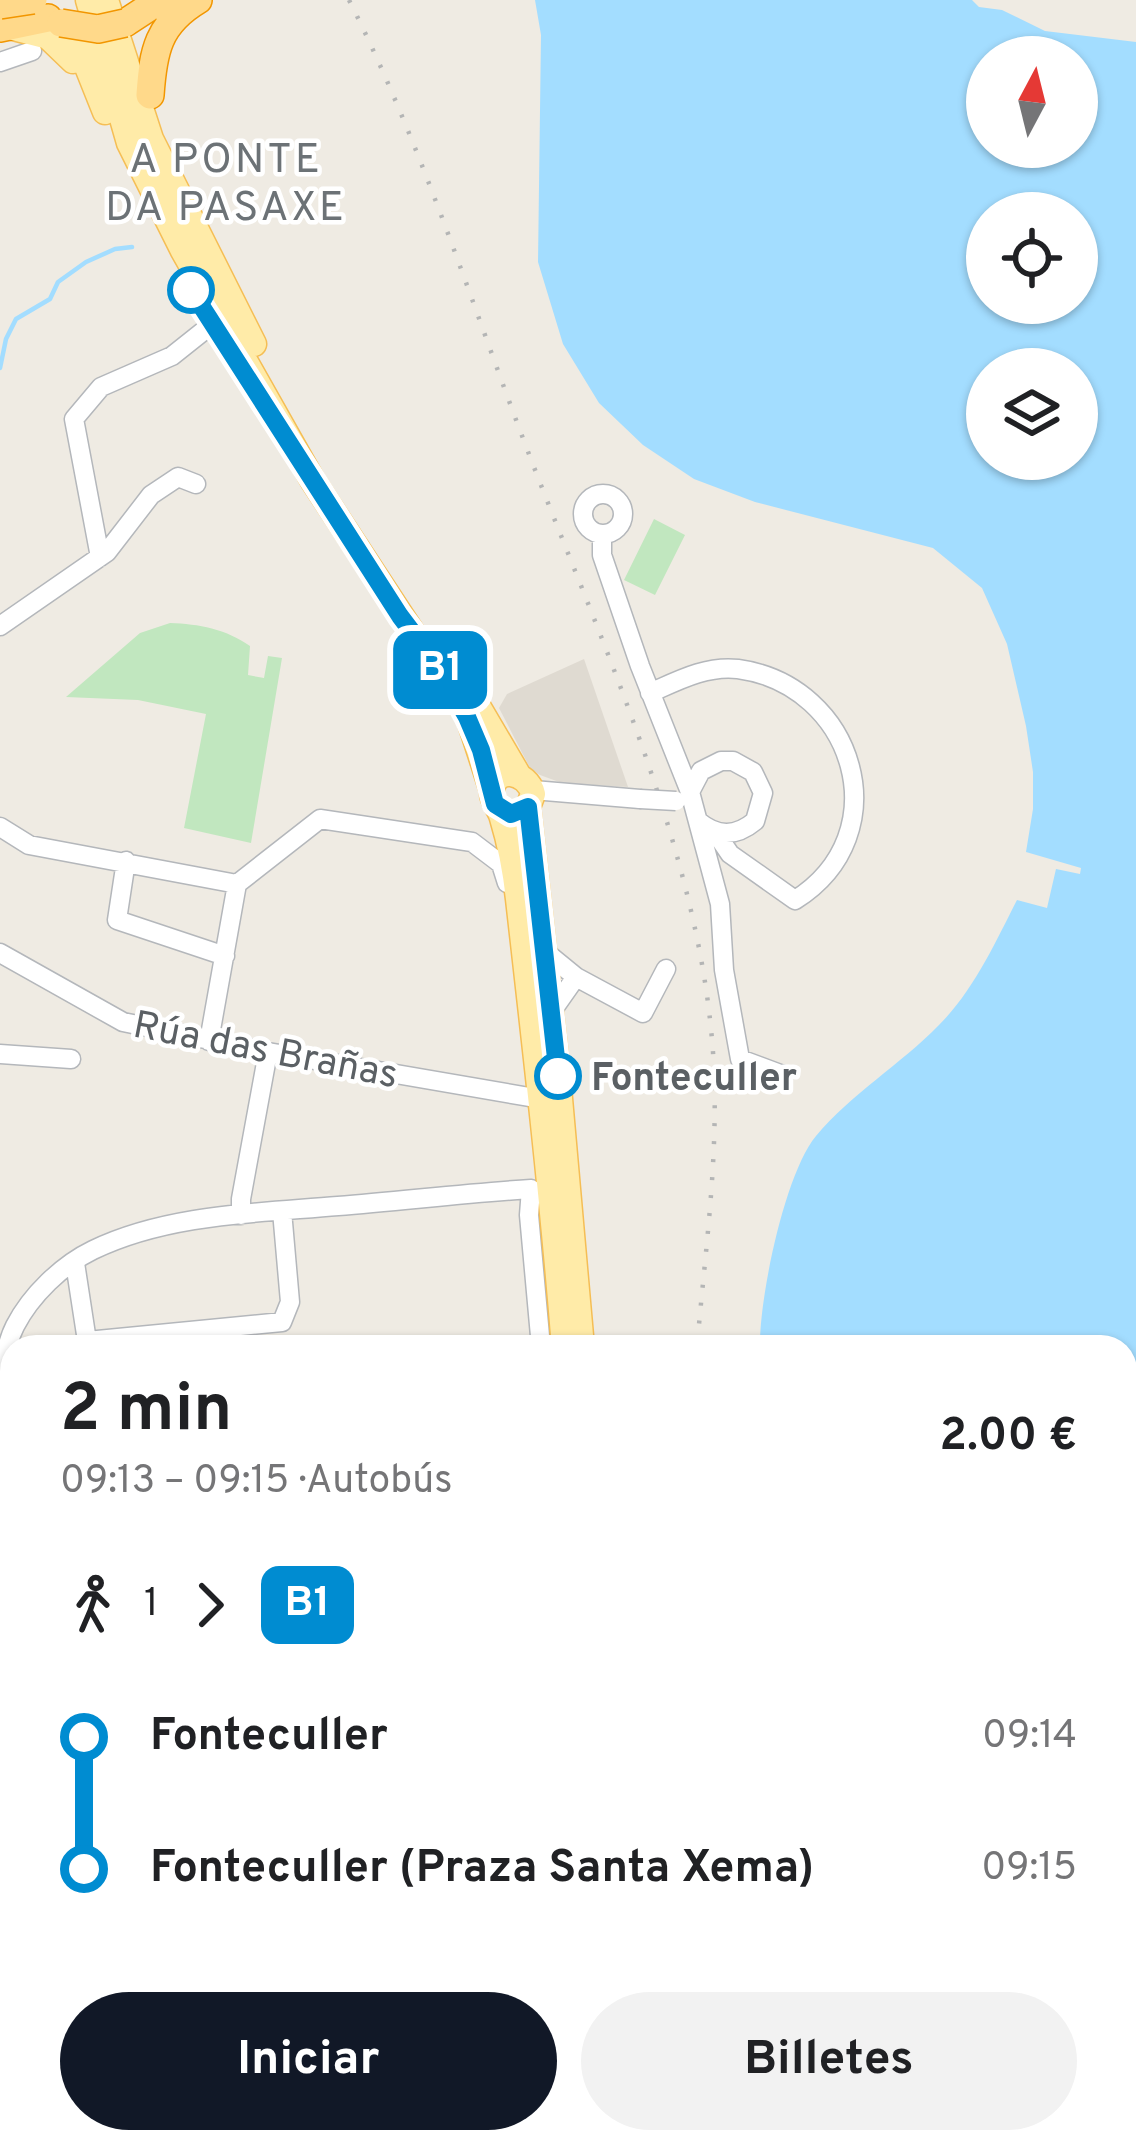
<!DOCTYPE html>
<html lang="es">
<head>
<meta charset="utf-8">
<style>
  :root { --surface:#fff; --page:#f2f2f2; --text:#202124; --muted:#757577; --accent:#111827 }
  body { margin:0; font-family:Overpass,sans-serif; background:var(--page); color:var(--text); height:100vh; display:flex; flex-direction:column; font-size:45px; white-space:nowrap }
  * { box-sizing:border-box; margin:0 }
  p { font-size:39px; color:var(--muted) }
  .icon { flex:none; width:66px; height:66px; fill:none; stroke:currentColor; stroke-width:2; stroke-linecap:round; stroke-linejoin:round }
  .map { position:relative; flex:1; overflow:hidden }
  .details { position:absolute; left:0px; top:1335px; width:1137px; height:819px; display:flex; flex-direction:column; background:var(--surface); border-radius:36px 36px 0 0; box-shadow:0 3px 9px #0004 }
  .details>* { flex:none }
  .badge { padding:0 24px; border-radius:18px; font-size:42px; line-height:78px }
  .needle { width:78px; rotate:7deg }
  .fabs { position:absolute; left:966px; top:36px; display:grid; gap:24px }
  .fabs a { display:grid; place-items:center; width:132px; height:132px; border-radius:50%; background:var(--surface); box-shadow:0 3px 9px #0004; font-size:60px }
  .map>.badge { position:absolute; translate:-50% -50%; box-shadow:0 0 0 6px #fff }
  .legs { display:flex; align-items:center; gap:18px; height:132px; padding:0 60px; font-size:39px }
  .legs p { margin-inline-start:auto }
  .summary { display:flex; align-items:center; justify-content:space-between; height:204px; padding:0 60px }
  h1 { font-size:66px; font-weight:700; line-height:90px }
  .button { display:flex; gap:24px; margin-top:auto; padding:24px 60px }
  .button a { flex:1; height:138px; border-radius:72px; background:var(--accent); color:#fff; font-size:48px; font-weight:700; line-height:138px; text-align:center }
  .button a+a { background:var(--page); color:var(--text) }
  ul { padding:0 60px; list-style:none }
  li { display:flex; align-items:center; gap:42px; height:132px; font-size:45px }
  li i { display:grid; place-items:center; width:18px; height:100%; margin:0 15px; background:currentColor }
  li i::after { content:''; width:30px; height:30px; margin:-15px; border:9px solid; border-radius:50%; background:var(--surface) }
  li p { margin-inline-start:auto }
  li:first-child i { background:linear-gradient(#0000 50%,currentColor 0) }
  li:last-child i { background:linear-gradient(currentColor 50%,#0000 0) }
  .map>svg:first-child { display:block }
  .education { fill:#dfdad1 }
  .green { fill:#c1e7bf }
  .water { fill:#a3ddff; fill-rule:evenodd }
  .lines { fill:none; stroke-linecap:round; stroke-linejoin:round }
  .stream { stroke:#a3ddff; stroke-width:4.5 }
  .minor-casing { stroke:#b4b7bb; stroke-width:21 }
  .major-casing { stroke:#f5be55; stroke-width:27 }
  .highway-casing { stroke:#f29600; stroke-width:30 }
  .minor { stroke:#fff; stroke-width:18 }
  .major { stroke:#ffeba8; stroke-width:24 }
  .highway { stroke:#ffd98a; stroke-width:27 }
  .rail { stroke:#b4b5b5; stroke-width:4.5; stroke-dasharray:3 15; stroke-linecap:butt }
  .minor-bridge-casing { stroke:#b4b7bb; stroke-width:21; stroke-linecap:butt }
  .highway-bridge-casing { stroke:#f29600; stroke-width:30; stroke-linecap:butt }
  .minor-bridge { stroke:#fff; stroke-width:18 }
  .highway-bridge { stroke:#ffd98a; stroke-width:27 }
  .line-1-casing { stroke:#fff; stroke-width:27 }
  .line-1 { stroke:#008cd1; stroke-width:18 }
  .stop-1-dot { fill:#fff; stroke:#008cd1; stroke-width:6 }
  .labels { text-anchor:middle; stroke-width:9; stroke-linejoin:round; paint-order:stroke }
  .street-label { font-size:39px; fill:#5b6064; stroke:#fff }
  .stop-label { font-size:39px; font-weight:bold; fill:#5b6064; stroke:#fff; text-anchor:start }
  .neighbourhood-label { font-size:42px; letter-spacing:3px; fill:#6c7276; stroke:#fff }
</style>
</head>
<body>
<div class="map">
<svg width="1136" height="2153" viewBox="0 0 1136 2153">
  <rect width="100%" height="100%" fill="#efebe3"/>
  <path class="education" d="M584,659L628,787L562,783L540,775L530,768L499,708L507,694Z"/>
  <path class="green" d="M654,519L685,535L655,595L624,580Z
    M170,623C199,624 226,629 250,646L248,675L264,678L268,656L282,658L251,843L184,828L206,714L138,700L66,697L140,633Z"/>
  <path class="water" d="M535,0H972L979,7L1002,10L1045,31L1136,42V1828L1125,1819V1347H760C759,1298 785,1173 816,1136C851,1094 901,1064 939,1025C974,990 995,943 1017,900L1047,908L1056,869L1080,874L1081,868L1026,852L1033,809V772L1026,726L1007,644L982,588L933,548L755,502L694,479L643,445L599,403L563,344L538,262L541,35ZM1077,57V147H987V57ZM1077,213V303H987V213ZM987,369H1077V459H987Z
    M1125,1850L1136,1858V2153H1064L1051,2142H1125Z"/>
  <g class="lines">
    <path class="stream" d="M0,368L6,339L16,319L50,299L58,282L86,262L115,249L132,247"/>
    <defs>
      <path id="minor" d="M0,62L32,51
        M583 514a20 20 0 1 1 40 0a20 20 0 1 1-40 0Z
        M602,534V555L640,666L690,792
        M100,557L74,419L101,387L172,356L211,325
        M0,626L107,552L151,495L178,477L196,484
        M650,693C677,681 707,665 738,669C855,685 900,834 795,900L730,854L715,832
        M533,790L640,799
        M698,821C717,837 736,837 755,821L763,793L753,772L733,761H721L701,771L690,792L720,904L724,970L740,1059L783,1075
        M0,827L29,845L237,884
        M126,861L117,920L225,956
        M543,950L576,977L550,1014
        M0,953L123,1022L268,1052L547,1100
        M576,977L643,1013L666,969
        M209,1041L237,884L320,819L472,842L501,864L507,883
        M0,1054L71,1059
        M531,1189L529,1215L541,1347
        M241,1215V1199L268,1052
        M75,1263L87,1341L282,1322L290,1302L282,1211
        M12,1396C0,1377 5,1346 15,1326C31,1295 62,1265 93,1250C167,1214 258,1213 338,1206C402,1201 467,1193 531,1189
        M0,1503L12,1500
        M0,2089L11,2056
        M245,2142L258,2152L269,2149L275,2142
        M572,2142L583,2153
        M611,2142L619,2153"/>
      <path id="major" d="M88,0L129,143L182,249L313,481L468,717L492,791
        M106,0L151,139L254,344
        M61,23L81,52L105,112
        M9,27L48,37L73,61
        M471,694L518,774
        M528,807L558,1076L582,1347
        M500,809L514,814L528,807L533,794C528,771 493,764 492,793C492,802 500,809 502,818C510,844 515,872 518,899C535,1048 552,1197 564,1347
        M765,2142L776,2153"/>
      <path id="highway" d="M125,23L151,6L185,0
        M0,28L48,18
        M150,95C153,51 158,24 198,0
        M0,1619L12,1628
        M71,2153L75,2142"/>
    </defs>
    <use href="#minor" class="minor-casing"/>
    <use href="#major" class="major-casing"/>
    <use href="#highway" class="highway-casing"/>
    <use href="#minor" class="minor"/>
    <use href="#major" class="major"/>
    <use href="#highway" class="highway"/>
    <path class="rail" d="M349,0C421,143 470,299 527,449C596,630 692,835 711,1029C722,1135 706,1241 697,1347
      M927,2142L935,2153"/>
    <defs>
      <path id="minor-bridge" d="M640,799L676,801"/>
      <path id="highway-bridge" d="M0,5L33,0
        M61,23L98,29L125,23"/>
    </defs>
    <use href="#minor-bridge" class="minor-bridge-casing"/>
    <use href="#highway-bridge" class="highway-bridge-casing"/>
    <use href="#minor-bridge" class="minor-bridge"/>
    <use href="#highway-bridge" class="highway-bridge"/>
  </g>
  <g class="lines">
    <defs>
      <path id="line-1" d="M191,290L400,616L437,665L467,717L481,750L495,804L511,814L528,807L558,1076"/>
    </defs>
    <use href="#line-1" class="line-1-casing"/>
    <use href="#line-1" class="line-1"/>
  </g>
  <g class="stop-1-dot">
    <circle cx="191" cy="290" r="21"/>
    <circle cx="558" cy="1076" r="21"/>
  </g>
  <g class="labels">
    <g class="street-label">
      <text transform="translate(266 1048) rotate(11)" y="14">Rúa das Brañas</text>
    </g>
    <g class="stop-label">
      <text x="591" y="1090">Fonteculler</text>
    </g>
    <g class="neighbourhood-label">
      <text x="226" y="172">A PONTE<tspan x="226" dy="48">DA PASAXE</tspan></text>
    </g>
  </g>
</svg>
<div class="fabs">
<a><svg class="needle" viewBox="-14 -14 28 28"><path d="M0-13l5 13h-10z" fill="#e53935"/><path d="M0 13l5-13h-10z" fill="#757577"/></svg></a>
<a><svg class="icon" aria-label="locate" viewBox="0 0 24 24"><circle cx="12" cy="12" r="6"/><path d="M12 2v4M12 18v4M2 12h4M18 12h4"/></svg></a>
<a><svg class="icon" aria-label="layers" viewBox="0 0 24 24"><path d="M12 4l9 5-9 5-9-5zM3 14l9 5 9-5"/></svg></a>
</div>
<b class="badge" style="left:440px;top:670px;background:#008cd1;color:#fff">B1</b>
<section class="details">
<div class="summary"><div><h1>2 min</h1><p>09:13 – 09:15 · Autobús</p></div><b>2.00 €</b></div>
<div class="legs"><svg class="icon" aria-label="walk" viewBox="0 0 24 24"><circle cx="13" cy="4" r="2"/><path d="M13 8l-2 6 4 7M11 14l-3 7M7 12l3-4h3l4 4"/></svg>1<svg class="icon" aria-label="forward" viewBox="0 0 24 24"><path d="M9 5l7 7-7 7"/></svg><b class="badge" style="background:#008cd1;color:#fff">B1</b></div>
<ul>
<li><i style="color:#008cd1"></i><b>Fonteculler</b><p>09:14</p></li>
<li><i style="color:#008cd1"></i><b>Fonteculler (Praza Santa Xema)</b><p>09:15</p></li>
</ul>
<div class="button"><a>Iniciar</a><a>Billetes</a></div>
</section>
</div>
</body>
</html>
